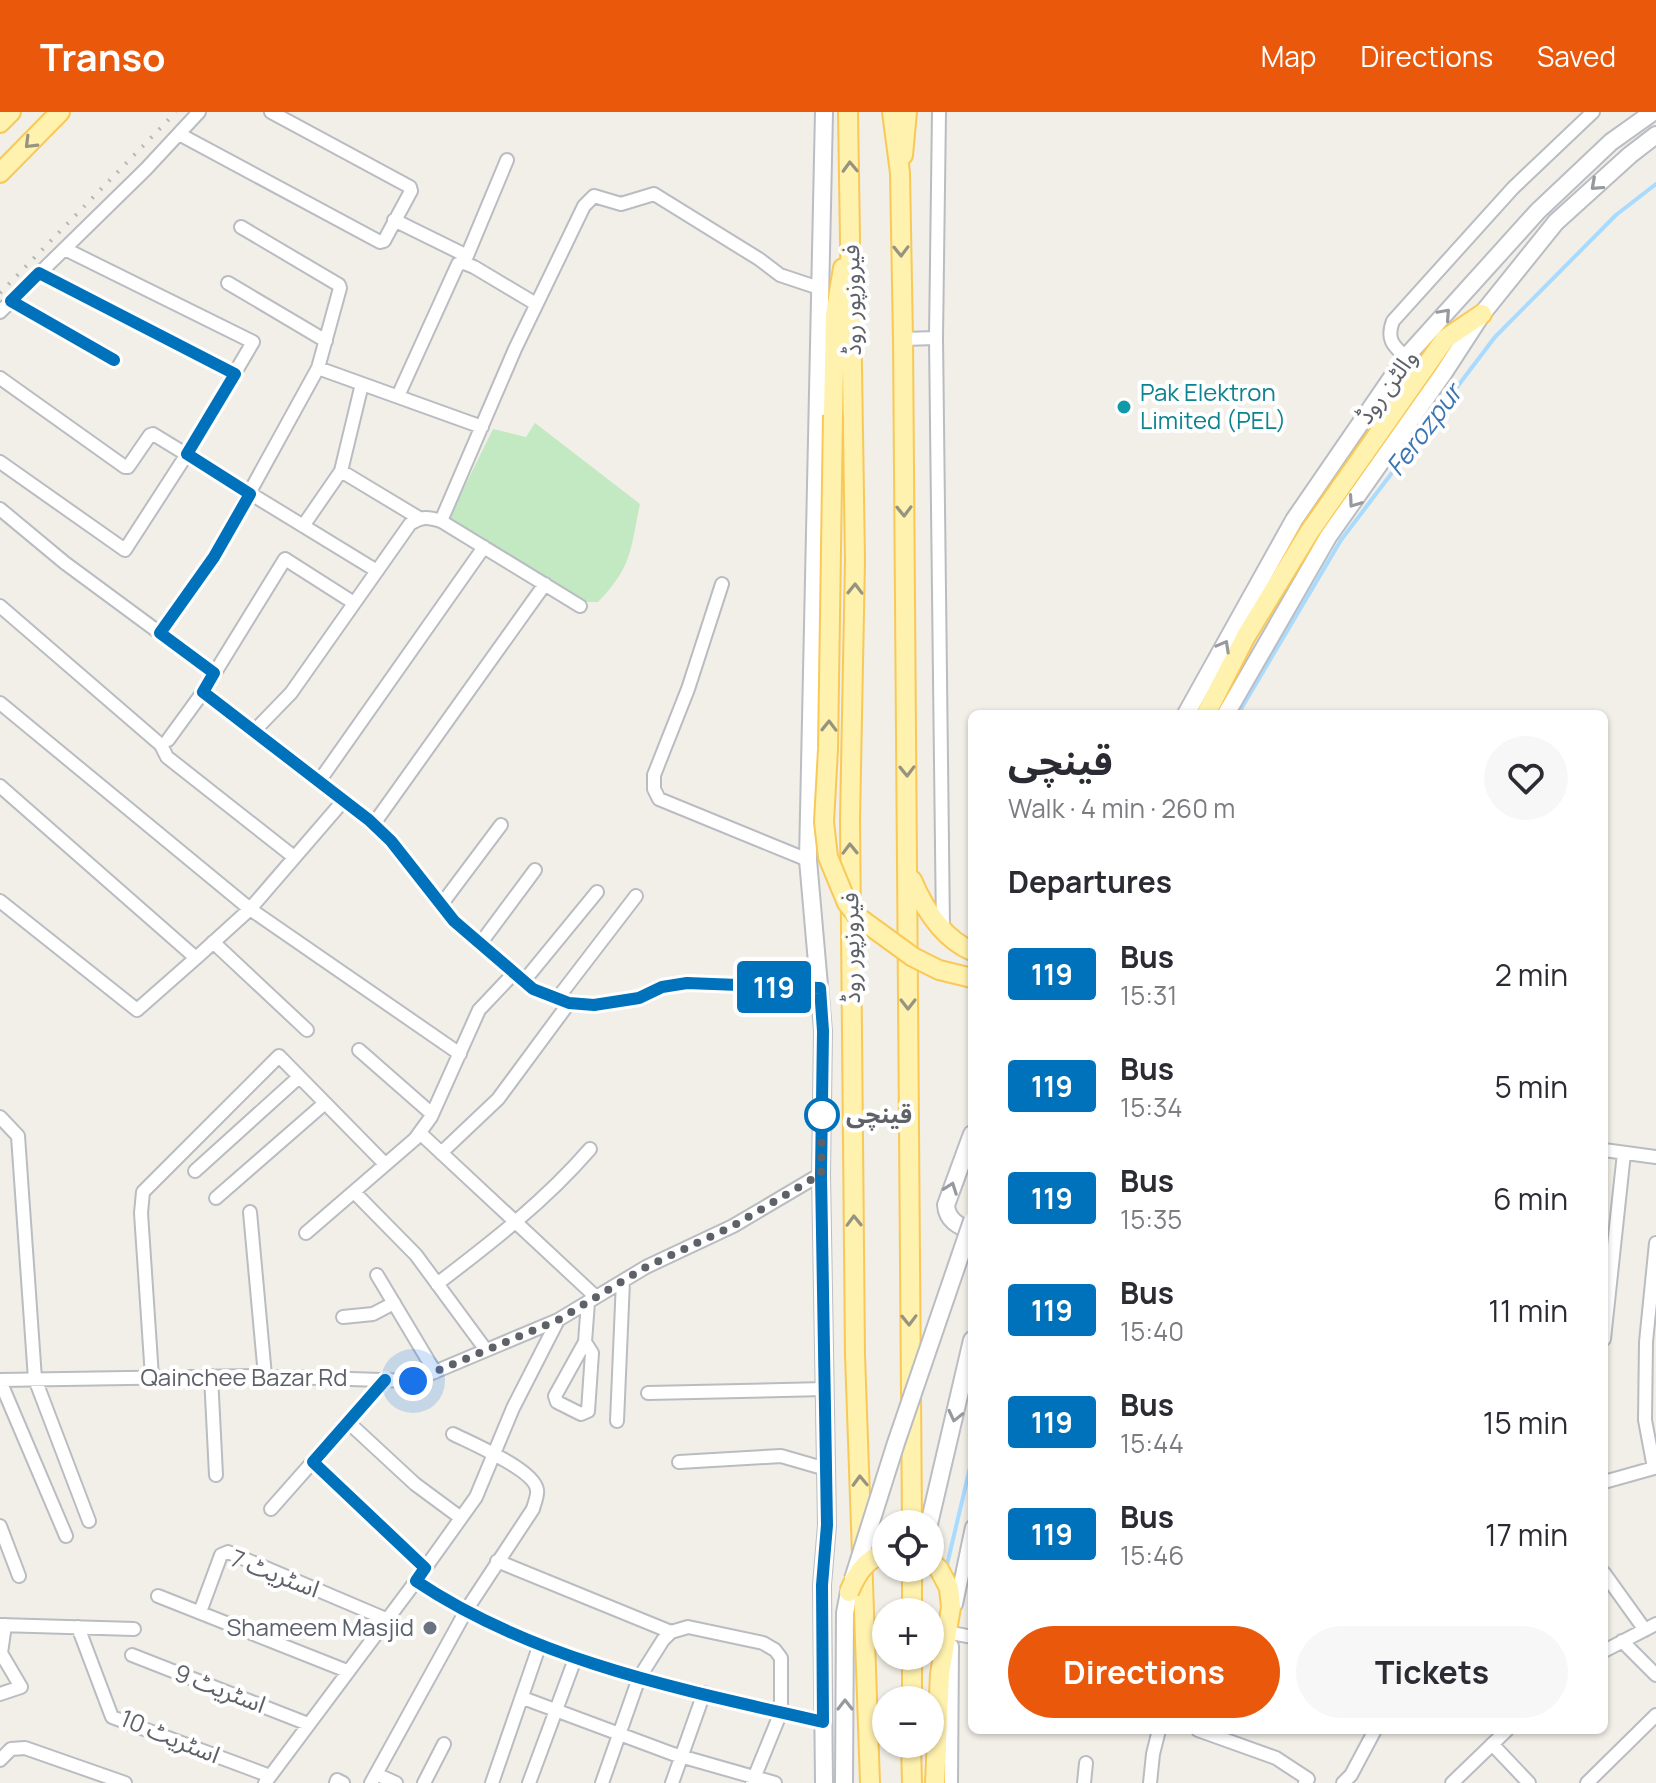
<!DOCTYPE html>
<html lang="en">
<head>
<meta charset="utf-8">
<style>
  :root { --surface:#fff; --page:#f7f7f7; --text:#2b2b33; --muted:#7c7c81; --accent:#ea580c }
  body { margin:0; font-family:Manrope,"Noto Sans Arabic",sans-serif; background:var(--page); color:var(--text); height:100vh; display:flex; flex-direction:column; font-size:30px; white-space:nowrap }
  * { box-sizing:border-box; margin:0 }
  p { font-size:26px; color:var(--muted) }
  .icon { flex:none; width:44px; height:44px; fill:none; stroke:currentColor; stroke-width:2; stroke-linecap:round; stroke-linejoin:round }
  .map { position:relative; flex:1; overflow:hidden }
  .panel { position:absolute; left:968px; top:598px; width:640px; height:1024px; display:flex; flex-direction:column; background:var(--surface); border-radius:12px; box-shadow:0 2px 6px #0004 }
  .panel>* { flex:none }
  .badge { padding:0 16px; border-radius:6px; font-size:28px; line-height:52px }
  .controls { position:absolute; left:872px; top:1398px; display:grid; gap:16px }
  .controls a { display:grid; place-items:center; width:72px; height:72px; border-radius:50%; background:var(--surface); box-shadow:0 2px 6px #0004; font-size:40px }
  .you { position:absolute; width:40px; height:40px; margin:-20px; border:6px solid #fff; border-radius:50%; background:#1a73e8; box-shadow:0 0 0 12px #1a73e833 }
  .map>.badge { position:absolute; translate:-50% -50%; box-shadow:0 0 0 4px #fff }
  h2 { padding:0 40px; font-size:30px; line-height:72px }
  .round { display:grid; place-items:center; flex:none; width:84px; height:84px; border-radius:42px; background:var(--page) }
  .head { display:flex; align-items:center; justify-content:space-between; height:136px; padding:0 40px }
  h1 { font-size:38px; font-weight:700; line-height:60px }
  .button { display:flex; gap:16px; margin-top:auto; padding:16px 40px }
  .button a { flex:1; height:92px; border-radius:48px; background:var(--accent); color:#fff; font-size:32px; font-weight:700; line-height:92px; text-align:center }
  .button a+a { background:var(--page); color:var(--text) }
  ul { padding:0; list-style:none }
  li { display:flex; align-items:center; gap:24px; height:112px; padding:0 40px }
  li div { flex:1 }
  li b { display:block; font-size:30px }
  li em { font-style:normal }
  li .badge { min-width:88px; font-weight:700; text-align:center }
  header { display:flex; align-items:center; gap:48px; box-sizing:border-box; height:112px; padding:0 40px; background:var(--accent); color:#fff }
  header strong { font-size:38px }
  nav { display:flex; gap:44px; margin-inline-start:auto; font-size:28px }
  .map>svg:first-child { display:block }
  .pitch { fill:#c3e9c2 }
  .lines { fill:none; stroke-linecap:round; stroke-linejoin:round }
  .stream { stroke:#a9dbff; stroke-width:4 }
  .street-casing { stroke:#b9bcc1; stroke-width:16 }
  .secondary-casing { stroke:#babdc3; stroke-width:20 }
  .primary-casing { stroke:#f9c958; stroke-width:22 }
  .street { stroke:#fff; stroke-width:12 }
  .secondary { stroke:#fff; stroke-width:16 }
  .primary { stroke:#fff1ae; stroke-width:18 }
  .rail { stroke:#b7b8b9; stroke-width:4; stroke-dasharray:2 10; stroke-linecap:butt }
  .secondary-bridge-casing { stroke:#babdc3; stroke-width:20; stroke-linecap:butt }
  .primary-bridge-casing { stroke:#f9c958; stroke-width:22; stroke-linecap:butt }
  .secondary-bridge { stroke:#fff; stroke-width:16 }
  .primary-bridge { stroke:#fff1ae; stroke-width:18 }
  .oneway { stroke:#969480 }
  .oneway2 { stroke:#96999d }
  .line-casing { stroke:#fff; stroke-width:18 }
  .line { stroke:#0072bc; stroke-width:12 }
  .walk { stroke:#5e6268; stroke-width:8; stroke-dasharray:0 14.4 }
  .culture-dot { fill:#0f9aa8; stroke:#fff; stroke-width:3 }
  .stop-dot { fill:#fff; stroke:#0072bc; stroke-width:4 }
  .worship-dot { fill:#6b7280; stroke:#fff; stroke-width:3 }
  .labels { text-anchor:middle; stroke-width:8; stroke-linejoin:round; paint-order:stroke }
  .street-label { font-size:24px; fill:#5e6268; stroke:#fff }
  .culture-label { font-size:24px; fill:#0d838f; stroke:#fff; text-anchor:start }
  .stop-label { font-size:24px; font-weight:bold; fill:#5e6268; stroke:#fff; text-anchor:start }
  .worship-label { font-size:24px; fill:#5b616d; stroke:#fff; text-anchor:end }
  .water-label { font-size:26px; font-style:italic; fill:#3c75af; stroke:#fff }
</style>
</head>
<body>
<header>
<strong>Transo</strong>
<nav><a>Map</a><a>Directions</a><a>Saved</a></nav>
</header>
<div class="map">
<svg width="1656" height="1671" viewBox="0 0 1656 1671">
  <rect width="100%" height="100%" fill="#f1efe7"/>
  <path class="pitch" d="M535,311L640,392C630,438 633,454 598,490H585L448,408L493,317L526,325Z"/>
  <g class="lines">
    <path class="stream" d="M1238,602L1341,428L1495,225L1616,103L1656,72
      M946,1457L972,1347"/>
    <defs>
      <path id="street" d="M939,0L936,226L943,818
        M179,22L380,130L384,129L411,79L410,75L271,0
        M394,108L467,144
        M464,151L507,48
        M39,161L235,262
        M228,171L326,229
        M11,189L114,248
        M0,200L146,57L199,0
        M903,227L936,226
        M1406,245C1393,234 1386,227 1393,209L1513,76L1593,0
        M318,256L482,315
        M0,266L125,355H128L150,323L153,322L377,459
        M398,284L458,152L464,151L474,155L536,192
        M0,350L125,438L187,342L253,230L65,137
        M341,359L419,406
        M0,397L65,451L214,561
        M441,409L515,237L584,94L594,84L621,92L654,82L759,147L780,163L819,176
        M303,414L341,359L362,272
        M722,472L688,577L654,663V677L659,687L808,748
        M354,491L285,447L203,580L369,708L391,729L454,809L533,877L569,891L594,893L639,886L662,875L687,871L820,876
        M0,494L161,633L167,645L294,745
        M160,521L214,445L318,256L340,176L339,173L241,115
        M0,591L250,797L460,942
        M258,620V615L291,581L410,412C422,404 428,405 441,409L580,494
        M168,628L203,580
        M320,668L484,435
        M0,674L196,846L250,797L344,688
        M373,713L545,472
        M0,789L137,898L196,846
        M441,793L501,713
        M213,830L307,918
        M480,832L535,758
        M524,869L597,780
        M557,887L636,784
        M359,938L432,1002
        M0,1005L18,1024L35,1267L89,1409
        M420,1021L596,1185
        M1604,1038L1656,1045
        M441,1041L498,987L569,891
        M195,1059L299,965
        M354,1080L416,1143L486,1238
        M216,1086L325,991
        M250,1100L265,1264
        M306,1121L415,1027L431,1005L479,898L514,861
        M377,1163L435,1260
        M437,1172C492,1130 545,1089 590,1037
        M343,1205L373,1202L394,1191
        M1604,1227L1624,1041
        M585,1230L592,1241L588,1299L581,1302L557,1290L555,1284L585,1230L588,1190
        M211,1264L216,1363
        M152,1265L141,1101L143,1080L279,944L385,1052
        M0,1268L256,1264L413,1269L558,1208L646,1155L733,1114L821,1062
        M0,1269L66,1424
        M648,1281L825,1277
        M617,1309L623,1169
        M348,1310L415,1372L461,1406
        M313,1350L425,1456
        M679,1350L781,1344L826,1357
        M1604,1370L1654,1356L1645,1308L1646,1230L1656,1131
        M271,1397L385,1268
        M0,1414L19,1464
        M497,1449L671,1520
        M1604,1461L1645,1518
        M416,1469C538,1550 684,1577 823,1610
        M158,1484L347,1559
        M956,1492L972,1415
        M200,1500L221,1443L228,1440L386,1507
        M0,1513L134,1517
        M78,1515L112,1605L270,1664
        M952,1521L972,1525
        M1622,1529L1656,1563
        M1604,1539L1656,1512
        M132,1543L308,1612
        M0,1582L21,1575L1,1541L5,1513
        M523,1586L673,1642L775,1671
        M1198,1618L1276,1646L1308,1667L1305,1671
        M1492,1632L1529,1671
        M0,1648L11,1637L25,1636L125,1671
        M376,1662L396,1671
        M265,1671L416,1469L476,1385L513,1296L558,1208
        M336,1671L337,1668L343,1671
        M371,1671L467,1497L533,1397C534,1392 538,1384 537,1378C535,1358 471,1331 453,1322
        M424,1671L444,1632
        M492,1671L540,1532
        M529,1671L575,1547
        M602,1671L639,1566L663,1528L671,1520L688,1515L763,1531L775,1538L781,1546V1600L752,1671
        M672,1671L704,1581
        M951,1671L952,1534
        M1084,1671L1086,1651
        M1150,1671L1153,1642L1159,1618
        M1343,1671L1351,1663L1375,1618
        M1452,1671L1507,1618
        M1587,1671L1656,1603"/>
      <path id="secondary" d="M1186,602L1294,408L1406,245L1538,99L1611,30L1653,0
        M1226,602L1328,425L1443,262L1482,202L1556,110L1630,43L1656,23
        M972,1022L946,1093C947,1108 958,1114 972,1119
        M929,1412L972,1228
        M824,1671L822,1473L827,1413L821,1062L823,919L808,748L824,0
        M844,1671L845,1501L849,1480"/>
      <path id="primary" d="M848,0L855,448L850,708L855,1243L870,1671
        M892,0L900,61L903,227L912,1412
        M0,11L11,0
        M903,43L907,0
        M0,61L60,0
        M833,303L835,204L843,156
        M1206,602L1246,524L1310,419L1445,227L1482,202
        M912,768C924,796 943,827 972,839
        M930,1449L939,1457L949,1476L951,1495L940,1562L935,1671
        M912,1456V1500
        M912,1588V1544
        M911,1632L912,1671"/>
    </defs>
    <use href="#street" class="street-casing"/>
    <use href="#secondary" class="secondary-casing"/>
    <use href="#primary" class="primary-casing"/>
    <use href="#street" class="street"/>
    <use href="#secondary" class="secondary"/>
    <use href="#primary" class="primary"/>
    <path class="rail" d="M0,181L176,0"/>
    <defs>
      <path id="secondary-bridge" d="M853,1467L896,1331L972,1109"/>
      <path id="primary-bridge" d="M833,303L828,637L824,710L828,745L847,791L858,805L913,845L939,858L972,866
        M849,1480C857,1461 865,1448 886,1440"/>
    </defs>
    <use href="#secondary-bridge" class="secondary-bridge-casing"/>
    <use href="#primary-bridge" class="primary-bridge-casing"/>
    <use href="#secondary-bridge" class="secondary-bridge"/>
    <use href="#primary-bridge" class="primary-bridge"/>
  </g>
  <defs><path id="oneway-chevron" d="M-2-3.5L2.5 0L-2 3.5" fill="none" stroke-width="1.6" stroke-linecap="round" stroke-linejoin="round" transform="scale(2)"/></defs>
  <g class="oneway">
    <use href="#oneway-chevron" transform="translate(30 31) rotate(135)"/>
    <use href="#oneway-chevron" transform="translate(850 55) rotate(-92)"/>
    <use href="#oneway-chevron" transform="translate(901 139) rotate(89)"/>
    <use href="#oneway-chevron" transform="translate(904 399) rotate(89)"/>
    <use href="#oneway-chevron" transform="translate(855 477) rotate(-89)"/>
    <use href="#oneway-chevron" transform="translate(829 614) rotate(-89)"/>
    <use href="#oneway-chevron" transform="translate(907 659) rotate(89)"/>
    <use href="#oneway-chevron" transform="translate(850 737) rotate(-91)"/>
    <use href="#oneway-chevron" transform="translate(908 892) rotate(90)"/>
    <use href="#oneway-chevron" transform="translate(854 1109) rotate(-91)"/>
    <use href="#oneway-chevron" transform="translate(909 1208) rotate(89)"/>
    <use href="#oneway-chevron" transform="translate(860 1369) rotate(-92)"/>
  </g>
  <g class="oneway2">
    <use href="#oneway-chevron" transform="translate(1596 73) rotate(138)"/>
    <use href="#oneway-chevron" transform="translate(1445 202) rotate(-48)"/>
    <use href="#oneway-chevron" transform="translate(1354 390) rotate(125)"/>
    <use href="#oneway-chevron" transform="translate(1224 534) rotate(-61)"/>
    <use href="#oneway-chevron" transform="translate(951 1076) rotate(-70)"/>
    <use href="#oneway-chevron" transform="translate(955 1304) rotate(103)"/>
    <use href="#oneway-chevron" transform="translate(845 1593) rotate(-90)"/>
  </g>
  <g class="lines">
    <defs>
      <path id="line" d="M114,248L11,189L39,161L235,262L187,342L250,382L214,445L160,521L214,561L203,580L369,708L391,729L454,809L533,877L569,891L594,893L639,886L662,875L687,871L820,876L823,919L821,1062L827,1413L822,1473L823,1610C684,1578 537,1550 416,1469L425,1456L313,1350L385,1268"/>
    </defs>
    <use href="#line" class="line-casing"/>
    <use href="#line" class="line"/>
    <path class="walk" d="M413,1269L558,1208L646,1155L733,1114L821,1062L822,1003"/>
  </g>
  <circle class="culture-dot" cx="1124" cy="295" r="8"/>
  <circle class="stop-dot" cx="822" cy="1003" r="16"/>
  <circle class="worship-dot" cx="430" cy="1516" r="8"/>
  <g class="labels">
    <g class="street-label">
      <text transform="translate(852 188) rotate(-91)" y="8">فیروزپور روڈ</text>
      <text transform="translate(1387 275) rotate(-54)" y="8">والٹن روڈ</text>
      <text transform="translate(851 836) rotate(-91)" y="8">فیروزپور روڈ</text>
      <text x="244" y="1274">Qainchee Bazar Rd</text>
      <text transform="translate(275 1462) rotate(21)" y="8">اسٹریٹ 7</text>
      <text transform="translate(220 1577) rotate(21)" y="8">اسٹریٹ 9</text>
      <text transform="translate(170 1625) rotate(22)" y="8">اسٹریٹ 10</text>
    </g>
    <g class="culture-label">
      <text x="1140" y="289">Pak Elektron<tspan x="1140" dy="28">Limited (PEL)</tspan></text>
    </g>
    <g class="stop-label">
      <text x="846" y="1011">قینچی</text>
    </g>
    <g class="worship-label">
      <text x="414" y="1524">Shameem Masjid</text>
    </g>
    <g class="water-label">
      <text transform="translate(1424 318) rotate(-53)" y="9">Ferozpur</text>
    </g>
  </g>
</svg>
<div class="controls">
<a><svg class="icon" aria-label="locate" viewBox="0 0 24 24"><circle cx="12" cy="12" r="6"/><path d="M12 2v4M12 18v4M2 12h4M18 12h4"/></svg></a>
<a>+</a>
<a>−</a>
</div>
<div class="you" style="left:413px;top:1269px"></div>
<b class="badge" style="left:774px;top:875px;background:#0072bc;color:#fff">119</b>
<section class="panel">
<div class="head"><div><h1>قینچی</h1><p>Walk · 4 min · 260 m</p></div><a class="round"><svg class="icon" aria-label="heart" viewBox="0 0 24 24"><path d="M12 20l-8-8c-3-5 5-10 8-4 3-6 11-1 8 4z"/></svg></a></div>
<h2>Departures</h2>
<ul>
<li><span class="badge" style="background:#0072bc;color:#fff">119</span><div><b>Bus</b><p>15:31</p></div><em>2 min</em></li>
<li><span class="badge" style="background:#0072bc;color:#fff">119</span><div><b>Bus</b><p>15:34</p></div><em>5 min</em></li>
<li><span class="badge" style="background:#0072bc;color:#fff">119</span><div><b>Bus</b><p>15:35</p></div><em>6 min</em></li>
<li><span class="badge" style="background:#0072bc;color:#fff">119</span><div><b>Bus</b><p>15:40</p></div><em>11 min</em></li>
<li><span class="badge" style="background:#0072bc;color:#fff">119</span><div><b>Bus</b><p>15:44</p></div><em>15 min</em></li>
<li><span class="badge" style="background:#0072bc;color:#fff">119</span><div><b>Bus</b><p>15:46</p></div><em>17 min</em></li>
</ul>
<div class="button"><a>Directions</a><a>Tickets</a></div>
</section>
</div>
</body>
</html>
